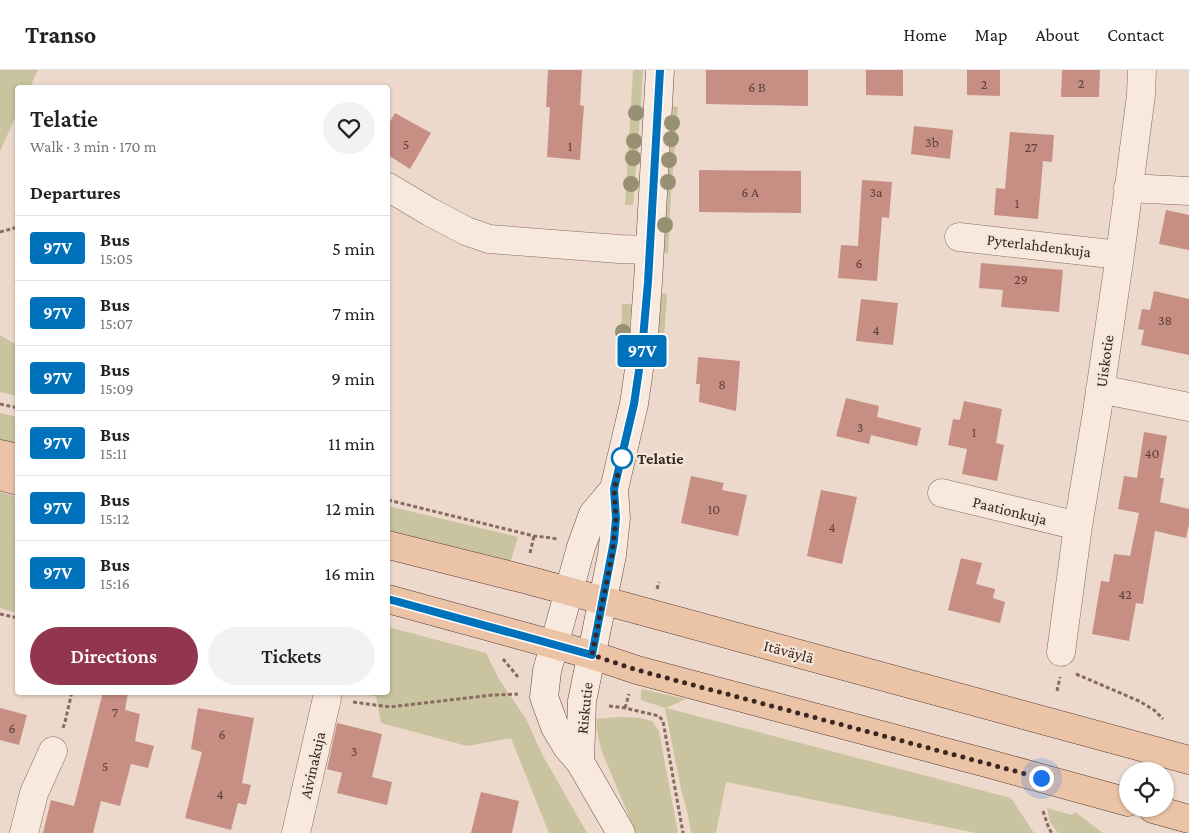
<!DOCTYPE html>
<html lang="en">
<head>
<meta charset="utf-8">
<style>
  :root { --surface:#fff; --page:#f2f2f2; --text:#222; --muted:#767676; --line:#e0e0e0; --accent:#92354e }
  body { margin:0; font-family:"Crimson Pro",serif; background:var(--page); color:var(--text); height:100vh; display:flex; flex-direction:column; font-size:19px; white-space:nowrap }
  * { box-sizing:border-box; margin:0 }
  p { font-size:16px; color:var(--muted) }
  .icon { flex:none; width:28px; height:28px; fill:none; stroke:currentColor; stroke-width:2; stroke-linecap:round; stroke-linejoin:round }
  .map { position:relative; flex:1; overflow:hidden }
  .details { position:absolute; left:15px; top:15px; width:375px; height:610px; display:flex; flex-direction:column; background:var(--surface); border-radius:5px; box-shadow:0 1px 4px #0004 }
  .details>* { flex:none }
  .badge { padding:0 10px; border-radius:4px; font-size:18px; line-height:32px }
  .fabs { position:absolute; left:1119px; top:692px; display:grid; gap:10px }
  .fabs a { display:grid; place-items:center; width:55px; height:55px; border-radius:50%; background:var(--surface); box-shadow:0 1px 4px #0004; font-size:25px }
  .you { position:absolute; width:25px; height:25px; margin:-12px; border:4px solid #fff; border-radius:50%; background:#1a73e8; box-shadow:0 0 0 8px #1a73e833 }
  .map>.badge { position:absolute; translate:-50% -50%; box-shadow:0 0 0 2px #fff }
  h2 { padding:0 15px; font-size:19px; line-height:45px }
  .round { display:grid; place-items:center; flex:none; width:52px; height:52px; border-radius:26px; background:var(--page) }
  .summary { display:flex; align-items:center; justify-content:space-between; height:85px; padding:0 15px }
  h1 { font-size:24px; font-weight:600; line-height:38px }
  .action { display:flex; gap:10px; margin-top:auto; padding:10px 15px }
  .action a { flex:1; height:58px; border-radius:30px; background:var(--accent); color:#fff; font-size:20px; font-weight:600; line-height:58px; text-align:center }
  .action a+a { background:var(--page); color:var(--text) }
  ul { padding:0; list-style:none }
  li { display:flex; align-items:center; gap:15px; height:65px; padding:0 15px; border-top:1px solid var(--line) }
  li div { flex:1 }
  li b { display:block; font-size:19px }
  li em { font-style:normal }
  li .badge { min-width:55px; font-weight:700; text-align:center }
  header { display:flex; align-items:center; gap:30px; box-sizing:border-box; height:70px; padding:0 25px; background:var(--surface); border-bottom:1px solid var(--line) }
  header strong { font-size:24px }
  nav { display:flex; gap:28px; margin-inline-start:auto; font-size:18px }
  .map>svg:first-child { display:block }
  .green { fill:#cac39f }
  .building { fill:#c78e84 }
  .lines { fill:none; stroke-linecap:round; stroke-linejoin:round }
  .street-casing { stroke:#886b60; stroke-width:29 }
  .secondary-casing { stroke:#6a4c43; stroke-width:29 }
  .primary-casing { stroke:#563b34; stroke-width:29 }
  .path { stroke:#886b60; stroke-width:3; stroke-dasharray:4 2.5; stroke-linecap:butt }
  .street { stroke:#f7e9de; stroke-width:28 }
  .secondary { stroke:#f7e9de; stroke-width:28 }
  .primary { stroke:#ebc4a7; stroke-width:28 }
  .tree { fill:#989073 }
  .line-casing { stroke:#fff; stroke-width:11 }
  .line { stroke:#0072bc; stroke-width:8 }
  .walk { stroke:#3a2722; stroke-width:5; stroke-dasharray:0 9 }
  .stop-dot { fill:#fff; stroke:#0072bc; stroke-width:2.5 }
  .labels { text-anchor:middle; stroke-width:4.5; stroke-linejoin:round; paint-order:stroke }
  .number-label { font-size:14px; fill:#5d413a }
  .street-label { font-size:16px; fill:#3a2722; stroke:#f4e6da }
  .stop-label { font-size:16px; font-weight:bold; fill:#3a2722; stroke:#f4e6da; text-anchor:start }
</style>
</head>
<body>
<header>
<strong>Transo</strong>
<nav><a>Home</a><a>Map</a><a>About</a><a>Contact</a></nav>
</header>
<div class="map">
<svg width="1189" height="763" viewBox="0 0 1189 763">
  <rect width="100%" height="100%" fill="#ecd9cb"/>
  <path class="green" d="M0,0H38L30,17L18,18L17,44L0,81Z
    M633,0H643L640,47L633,135H625Z
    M668,36L678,37L671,124L668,183L659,182Z
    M666,223L667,224L664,267L660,270L655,268L658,227L662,224Z
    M622,234H632L627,277L623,299L617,298L621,266Z
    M0,265L15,274H17V326L0,322Z
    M0,343L17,347V378L0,374Z
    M0,422L17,427V543L0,538Z
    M388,436L518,467L510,493L388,467Z
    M388,557L486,583L499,609L526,649L543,686L587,763H549L511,668L467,676L381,653L376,626L351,623L388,622Z
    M641,619L686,629L666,638L1011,728L1034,763H976L726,712L716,763H691L688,745L681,719L665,638L641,630Z
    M618,647L640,648L652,651L659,661L678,763H636L602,682L598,667L596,649Z
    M1047,738L1072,745L1075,742L1103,763H1058L1050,752Z"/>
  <path class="building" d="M548,0H582L580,35L584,36L580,90L547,87L550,37H546Z
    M706,0H808V36L706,34Z
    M866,0H903V26L866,25Z
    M967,0H1000V26L967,25Z
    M1062,0H1100L1099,27H1061Z
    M395,43L431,63L410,99L388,85V55Z
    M914,56L953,60L950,89L911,84Z
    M1010,62L1054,65L1052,92L1043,91L1038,149L994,145L996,118L1005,119Z
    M699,100L801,101V143L699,142Z
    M862,110L892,112L889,148L882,147L877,211L838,208L841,175L858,176Z
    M1166,140L1189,145V180L1159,174Z
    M981,193L1063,200L1059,242L1001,237L1003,220L979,218Z
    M1154,221L1189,229V285L1141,275L1144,260L1138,259L1142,239L1150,240Z
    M861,229L898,233L893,275L856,271Z
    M698,287L740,291L736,341L699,332L700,314H696Z
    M846,328L879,336L877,347L921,358L917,376L871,365L869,374L836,366Z
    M964,331L1002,339L996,373L1004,375L997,411L962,404L967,379L948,375L953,349L960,350Z
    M1144,362L1167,366L1160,408H1164L1160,432L1189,439V454L1186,468L1155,461L1143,534L1136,533L1129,571L1092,564L1101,511L1109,512L1114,484L1130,486L1139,443L1118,439L1124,406L1137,408Z
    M691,406L724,413L722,420L747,425L738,466L681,453Z
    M821,420L857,427L842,494L807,486Z
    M961,488L982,493L976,514L995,519L993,528L1005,532L1000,553L948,540Z
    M103,622H128L125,640L140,644L135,671L154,676L148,698L131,694L120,736L101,731L93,763H43L51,730L74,736Z
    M0,638L27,645L19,675L0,670Z
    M198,638L254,648L242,713L251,715L246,735L238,733L231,760L185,748L202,682L191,679Z
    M337,653L382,664L372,707L392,712L387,735L337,723L342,703L327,699Z
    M481,722L519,731L512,763H471Z"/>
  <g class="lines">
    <defs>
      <path id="street" d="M388,117L430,142L466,161L489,169L619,179L649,180
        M1128,118L1189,121
        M959,167L1120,185
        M1100,319L1189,337
        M942,423L1078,456
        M1061,582L1078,456L1097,342L1120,185L1141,25L1142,0
        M24,763L34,723L53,681
        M296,763L327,628"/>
      <path id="secondary" d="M614,419L593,444L581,477L547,601L544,627L555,657L567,677L580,692L621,763
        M580,692L582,631L612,485L616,448L614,419L634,334L644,265L648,212L660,0"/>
      <path id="primary" d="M0,384L18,388
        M0,406L18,411
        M388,475L524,509L1189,690
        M388,529L592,585L637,600L990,694L1128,732
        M1153,739L1189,749"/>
    </defs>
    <use href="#street" class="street-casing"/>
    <use href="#secondary" class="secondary-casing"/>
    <use href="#primary" class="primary-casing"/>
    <path class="path" d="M0,162L18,157
      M0,334L18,338
      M388,430L534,466L552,468L557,469
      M530,483L534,466
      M657,519L659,512
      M0,544L18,548
      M503,589L518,607
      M1076,604L1139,631L1154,640L1163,649
      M1057,621L1060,607
      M353,632L390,637L492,625L518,624
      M609,636L625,638L659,646L663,651L683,763
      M625,638L629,624
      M63,658L65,652L72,622
      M1043,741L1049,759L1052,763"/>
    <use href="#street" class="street"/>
    <use href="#secondary" class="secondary"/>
    <use href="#primary" class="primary"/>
  </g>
  <g class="tree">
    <circle cx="636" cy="43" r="8"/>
    <circle cx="672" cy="53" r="8"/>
    <circle cx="671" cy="69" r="8"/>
    <circle cx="634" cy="71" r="8"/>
    <circle cx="633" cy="88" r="8"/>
    <circle cx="669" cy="90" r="8"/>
    <circle cx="668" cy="112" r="8"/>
    <circle cx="631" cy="114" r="8"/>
    <circle cx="665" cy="155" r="8"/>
    <circle cx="623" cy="262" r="8"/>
  </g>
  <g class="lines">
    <defs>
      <path id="line" d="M388,529L592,585L614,471L616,448L614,419L634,334L642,280L648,212L660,0"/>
    </defs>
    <use href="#line" class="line-casing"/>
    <use href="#line" class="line"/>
    <path class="walk" d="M622,388L614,419L616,448L612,485L592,585L637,600L1041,708"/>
  </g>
  <circle class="stop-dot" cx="622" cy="388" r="10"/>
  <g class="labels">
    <g class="number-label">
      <text x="1081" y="18">2</text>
      <text x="984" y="19">2</text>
      <text x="757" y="22">6 B</text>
      <text x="932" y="77">3b</text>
      <text x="406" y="79">5</text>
      <text x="570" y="81">1</text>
      <text x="1031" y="82">27</text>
      <text x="750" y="127">6 A</text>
      <text x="876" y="127">3a</text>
      <text x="1017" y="138">1</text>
      <text x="859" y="198">6</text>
      <text x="1021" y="214">29</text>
      <text x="1165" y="255">38</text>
      <text x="876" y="265">4</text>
      <text x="722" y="319">8</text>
      <text x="860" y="362">3</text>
      <text x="974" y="367">1</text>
      <text x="1152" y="388">40</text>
      <text x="714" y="444">10</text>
      <text x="832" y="462">4</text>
      <text x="1125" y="529">42</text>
      <text x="115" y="647">7</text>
      <text x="12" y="663">6</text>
      <text x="222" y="669">6</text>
      <text x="354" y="686">3</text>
      <text x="105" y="701">5</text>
      <text x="220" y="729">4</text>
    </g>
    <g class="street-label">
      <text transform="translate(1039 175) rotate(7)" y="6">Pyterlahdenkuja</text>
      <text transform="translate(1104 291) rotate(-82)" y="6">Uiskotie</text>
      <text transform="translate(1010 440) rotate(14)" y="6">Paationkuja</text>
      <text transform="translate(789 581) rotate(15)" y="6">Itäväylä</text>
      <text transform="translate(584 638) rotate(-84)" y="6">Riskutie</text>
      <text transform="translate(312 695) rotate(-77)" y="6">Aivinakuja</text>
    </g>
    <g class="stop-label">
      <text x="637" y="394">Telatie</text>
    </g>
  </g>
</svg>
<div class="fabs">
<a><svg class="icon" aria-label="locate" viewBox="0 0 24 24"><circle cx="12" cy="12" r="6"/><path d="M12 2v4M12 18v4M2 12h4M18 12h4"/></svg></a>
</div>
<div class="you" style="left:1041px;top:708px"></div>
<b class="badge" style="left:642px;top:281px;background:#0072bc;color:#fff">97V</b>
<section class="details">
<div class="summary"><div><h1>Telatie</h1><p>Walk · 3 min · 170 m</p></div><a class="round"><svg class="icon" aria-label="heart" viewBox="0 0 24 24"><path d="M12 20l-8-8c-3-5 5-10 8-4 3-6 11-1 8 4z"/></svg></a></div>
<h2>Departures</h2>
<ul>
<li><span class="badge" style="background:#0072bc;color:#fff">97V</span><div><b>Bus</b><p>15:05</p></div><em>5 min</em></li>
<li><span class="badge" style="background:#0072bc;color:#fff">97V</span><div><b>Bus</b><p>15:07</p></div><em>7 min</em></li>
<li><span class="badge" style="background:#0072bc;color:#fff">97V</span><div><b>Bus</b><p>15:09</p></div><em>9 min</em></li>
<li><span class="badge" style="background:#0072bc;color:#fff">97V</span><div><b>Bus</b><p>15:11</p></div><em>11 min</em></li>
<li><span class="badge" style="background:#0072bc;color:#fff">97V</span><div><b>Bus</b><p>15:12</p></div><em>12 min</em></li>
<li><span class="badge" style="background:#0072bc;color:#fff">97V</span><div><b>Bus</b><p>15:16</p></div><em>16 min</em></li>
</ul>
<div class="action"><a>Directions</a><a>Tickets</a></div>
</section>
</div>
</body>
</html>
